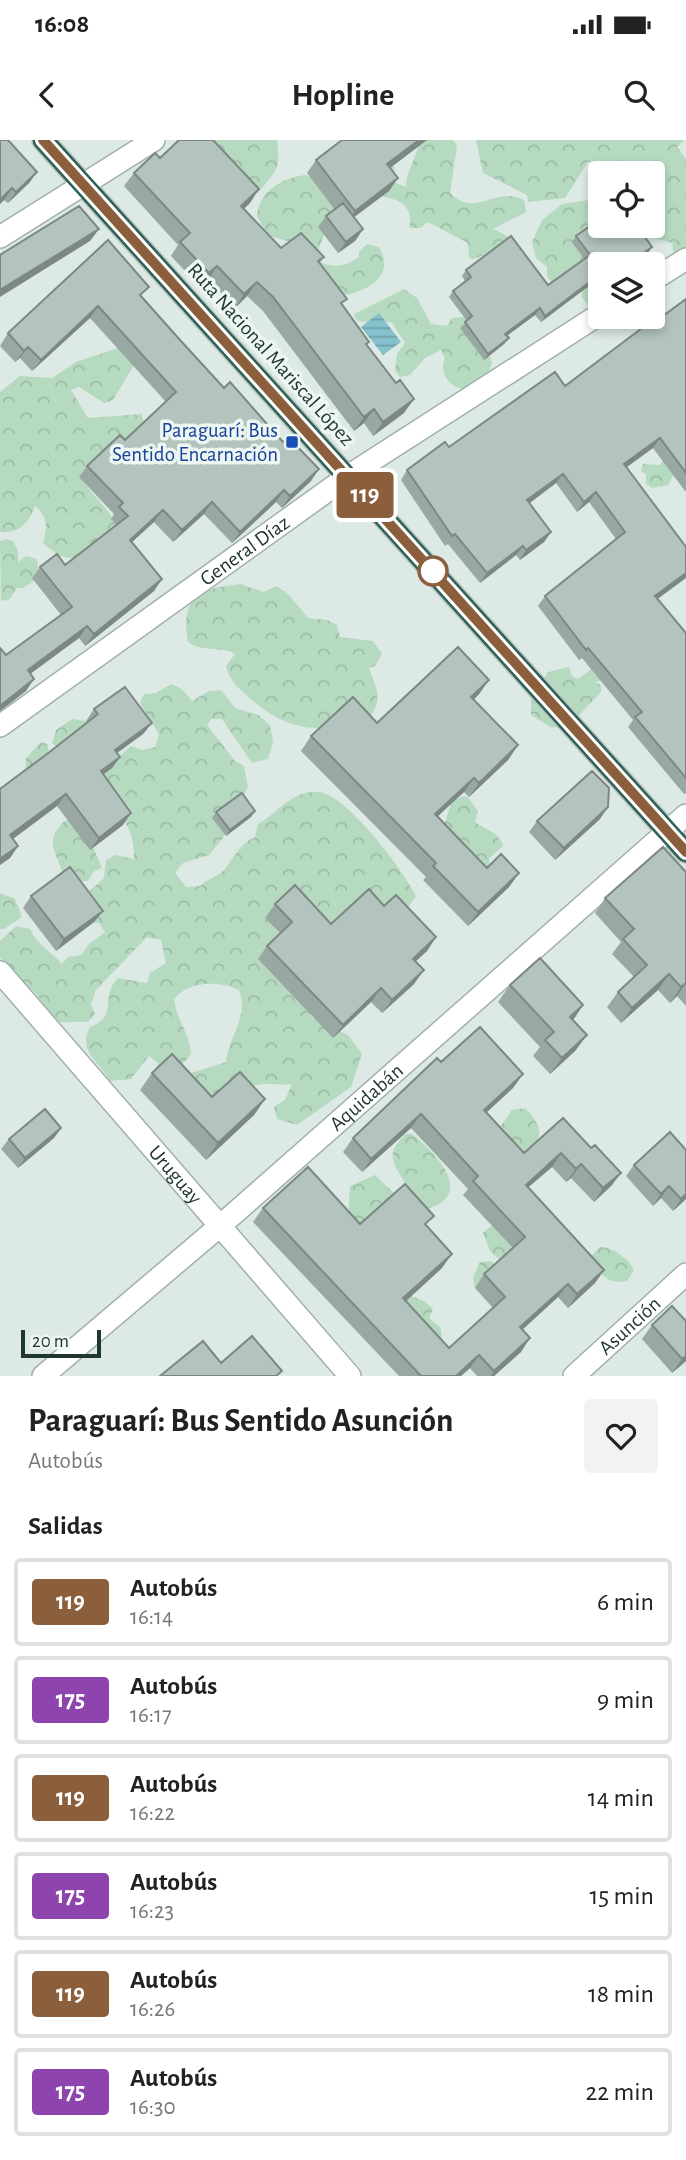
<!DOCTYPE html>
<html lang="es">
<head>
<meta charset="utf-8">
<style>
  :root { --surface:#fff; --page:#f2f2f2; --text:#222; --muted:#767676; --line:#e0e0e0 }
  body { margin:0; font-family:"Alegreya Sans",sans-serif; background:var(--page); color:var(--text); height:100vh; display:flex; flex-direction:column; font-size:26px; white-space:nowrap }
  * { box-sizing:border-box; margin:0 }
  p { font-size:23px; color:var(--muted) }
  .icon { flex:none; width:38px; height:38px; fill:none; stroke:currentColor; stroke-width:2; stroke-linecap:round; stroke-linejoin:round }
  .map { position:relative; height:1236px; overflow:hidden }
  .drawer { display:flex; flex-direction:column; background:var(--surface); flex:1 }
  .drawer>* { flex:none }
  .badge { padding:0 14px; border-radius:5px; font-size:24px; line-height:46px }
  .buttons { position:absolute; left:588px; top:21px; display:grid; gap:14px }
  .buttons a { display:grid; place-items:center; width:77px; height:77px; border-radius:7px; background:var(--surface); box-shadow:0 4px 10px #0003; font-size:35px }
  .scale { position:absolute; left:21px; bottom:18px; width:80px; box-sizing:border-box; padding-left:7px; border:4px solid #203731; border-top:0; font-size:19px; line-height:24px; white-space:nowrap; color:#203731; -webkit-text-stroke:5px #edf6f1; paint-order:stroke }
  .map>.badge { position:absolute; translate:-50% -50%; box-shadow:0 0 0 4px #fff }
  h2 { padding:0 28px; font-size:26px; line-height:63px }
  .round { display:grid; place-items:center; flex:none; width:74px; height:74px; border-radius:7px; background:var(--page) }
  .summary { display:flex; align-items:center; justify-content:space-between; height:119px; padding:0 28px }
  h1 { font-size:33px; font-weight:700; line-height:52px }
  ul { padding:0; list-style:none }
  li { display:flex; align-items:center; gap:21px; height:88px; margin:0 14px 10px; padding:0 14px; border:4px solid var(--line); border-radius:7px }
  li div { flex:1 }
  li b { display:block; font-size:26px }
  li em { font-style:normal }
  li .badge { min-width:77px; font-weight:700; text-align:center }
  .status { display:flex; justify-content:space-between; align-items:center; height:49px; padding:0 35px; background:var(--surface); direction:ltr }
  .status svg { height:19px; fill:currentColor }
  header { display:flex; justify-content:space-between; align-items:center; height:91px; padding:0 28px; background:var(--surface); font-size:32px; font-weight:700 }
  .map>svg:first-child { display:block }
  .forest { fill:url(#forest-crowns) }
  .water { fill:url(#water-rules) }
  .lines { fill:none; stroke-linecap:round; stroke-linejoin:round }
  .minor-casing { stroke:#a1b0ab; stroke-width:24 }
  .highway-casing { stroke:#bcc3c1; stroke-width:24 }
  .minor { stroke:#fff; stroke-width:21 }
  .highway { stroke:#2d6258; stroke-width:21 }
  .wall { fill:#9aa8a3 }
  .shaded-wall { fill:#7d8884 }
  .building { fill:#b3c3bd; stroke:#7d8884; stroke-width:2 }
  .line-casing { stroke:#fff; stroke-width:16 }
  .line { stroke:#8b5e3c; stroke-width:10 }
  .transit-dot { fill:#1a4fb4; stroke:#edf6f1; stroke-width:2.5 }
  .stop-dot { fill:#fff; stroke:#8b5e3c; stroke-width:3.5 }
  .labels { text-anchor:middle; stroke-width:7; stroke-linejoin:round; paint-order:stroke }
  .street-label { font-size:21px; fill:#203731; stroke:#edf6f1 }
  .transit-label { font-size:21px; fill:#164399; stroke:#edf6f1; text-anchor:end }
</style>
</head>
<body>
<div class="status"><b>16:08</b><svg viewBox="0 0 49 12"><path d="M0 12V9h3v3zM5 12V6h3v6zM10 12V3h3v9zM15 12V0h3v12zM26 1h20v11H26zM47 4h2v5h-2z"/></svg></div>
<header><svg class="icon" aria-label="back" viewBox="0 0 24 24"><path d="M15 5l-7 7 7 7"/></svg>Hopline<svg class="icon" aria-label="search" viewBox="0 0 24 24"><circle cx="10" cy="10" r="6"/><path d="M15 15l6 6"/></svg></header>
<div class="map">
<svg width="686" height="1236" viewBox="0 0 686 1236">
  <defs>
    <pattern id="forest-crowns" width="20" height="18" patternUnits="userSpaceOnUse" patternTransform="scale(1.75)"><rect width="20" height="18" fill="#b6dac0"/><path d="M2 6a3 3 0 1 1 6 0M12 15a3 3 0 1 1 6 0" fill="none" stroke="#9cbca5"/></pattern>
    <pattern id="water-rules" width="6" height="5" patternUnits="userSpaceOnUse" patternTransform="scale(1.75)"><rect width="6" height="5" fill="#86c2cd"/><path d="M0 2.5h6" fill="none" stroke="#6d9ea7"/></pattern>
  </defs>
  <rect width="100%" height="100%" fill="#dde9e4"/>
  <path class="forest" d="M209,0H277C281,31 276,30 258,53L250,52Z
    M420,0H453L457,6L450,53C475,79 497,45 524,60L526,72L493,89C506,93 528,111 528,125L487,114L473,119L469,118L468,103L428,82L420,88H410C409,84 410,81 410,77C408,60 389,58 377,55L375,40L394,25L396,43L406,47C406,30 417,18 420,0Z
    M476,0H685L677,7L686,19V108L674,115L672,103L650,97L639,86H653V33H608L597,22H588L565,58L528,62L527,55L483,33Z
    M305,35L327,42L338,60L318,110L309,114L297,104L267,95L257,76C259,51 282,38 305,35Z
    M589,60L600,64V177H624L602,185L582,157V152L553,145L547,136V127L536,118L532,102L542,80L562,64Z
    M367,104L379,107C397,138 364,153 338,156L316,121C334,128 342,128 359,117V112Z
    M404,149L417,158L431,184L447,186L452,178L473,176L474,208L489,215L492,223L489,232L467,249C451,249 438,234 445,218L441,210L425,218L410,235L400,237L395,231L397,214L405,203L392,183C378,179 371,185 356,180L354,174Z
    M118,208L134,225L113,260L104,263L79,247L71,250L88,278L142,274L145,290L82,337C89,357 126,379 116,400C112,407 103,415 97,422L59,416L43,403C47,387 49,378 35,366C30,382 19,394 0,392V252L20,236L52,238L76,222Z
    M663,320L676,331L668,345L652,348L646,344V334L641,331L643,324L660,325Z
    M6,399L13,401L18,411V422L26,416L37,419L39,438L23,448H17L10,459L1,461L0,401Z
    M241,444L263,452L277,446L290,456L308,478L327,480L337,485L340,497L373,501L382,514L375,526L369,528C378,553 384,560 365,584C310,593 284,590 243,552C234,544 229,538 226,526L235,514C220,505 202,513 188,502C179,455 203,448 241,444Z
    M597,525L602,540L595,542L601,545V552L567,588L550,587L531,575V560L548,532L569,527L572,536L578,539Z
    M171,544L182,549L192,561L209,551L221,550L235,568L258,575L270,585L273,602L268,619L252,623L222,579H211L207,585L235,621L244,626L248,647L223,698L209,715L183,723L175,733L186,747L200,746C207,739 219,736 224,730C235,717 239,704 255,697L258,684C278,673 291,650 318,652C346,653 404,731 416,756L406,770L267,805V816L308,865L311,877L348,895L362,914L351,947L297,985L277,979L274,967L285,960L292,944C282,946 273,943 263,944C245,946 228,954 213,963L183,941L191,933L226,922C229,895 249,878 239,850C218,840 188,841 174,859C176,880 190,893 191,914L181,926L155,931L158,923L149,916L131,939L110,941C99,921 77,911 90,887C120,875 99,857 118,838L147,843L150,833L166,823L161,800L147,797L96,850L91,864L95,874L88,882H57C48,873 41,858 32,850C21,840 10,830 0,818V801L16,786L30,789C37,805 51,811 62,824L68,817L81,815L89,804L105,792L99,783L90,782L82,758L104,738L106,720L116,715L134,719C134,701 131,690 121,675L90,700L102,728L94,731L88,741H76L63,735C57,712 42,700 66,680L78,682C94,650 103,630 131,606L143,610L155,607L159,594L140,563L144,554L156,553Z
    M72,579L86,581L90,592L57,607L52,603L56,590Z
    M41,602L47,604C53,622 37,628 25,637L26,618Z
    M467,656L478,671L475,682C486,690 499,692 503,706L489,718L491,739L442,688C451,673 446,658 467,656Z
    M0,753L15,759L22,777L4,789H0Z
    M525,968C541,984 547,999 524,1013L500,987L512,970Z
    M405,994H412C433,1011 477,1053 428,1069C417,1058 390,1029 393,1013C394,1006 401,999 405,994Z
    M375,1035L397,1056L376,1094L348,1080L350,1046Z
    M496,1082L525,1106L501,1121L490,1111L483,1093Z
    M600,1107C613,1107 629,1119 634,1130L627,1141C608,1145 598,1133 589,1118Z
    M491,1121L500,1130L486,1150L475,1148L473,1137L480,1122Z
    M411,1156L424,1161L433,1169L429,1178L440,1187L442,1197L435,1200L397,1164Z"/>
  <path class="water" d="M379,173L401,202L383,215L361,187Z"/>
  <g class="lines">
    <defs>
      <g id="minor">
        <path d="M0,97L154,0"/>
        <path d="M653,140L686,119"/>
        <path id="s1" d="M0,586L348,336L600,174"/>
        <path id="s2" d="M0,832L350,1236"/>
        <path id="s3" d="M43,1236L221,1085L686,675"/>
        <path id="s4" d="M574,1236L686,1134"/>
      </g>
      <path id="highway" d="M43,0L686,712"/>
    </defs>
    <use href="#minor" class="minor-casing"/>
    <use href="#highway" class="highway-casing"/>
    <use href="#minor" class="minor"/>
    <use href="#highway" class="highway"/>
  </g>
  <path class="wall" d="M0,0L37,32L29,43L8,63L4,60L0,64Z
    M427,0L390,28L398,38L389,51L354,77L363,89L355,101L338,113L318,87L326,76L335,70L307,33L316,20Z
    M160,18L250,63L244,69L281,108L324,117L320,123L342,165L369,202L367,205L404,273L373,296L364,283L354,291L263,171L247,156L235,168L208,140L200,147L171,116L178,105L124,46L134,33Z
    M576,96L648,113L632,124H600V142L598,139L541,182L535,175L507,196L509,198L504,204L484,220L460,188L467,181L449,157L453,151L465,141L462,136L466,130L548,145L584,119L572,102Z
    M108,100L142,157L180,200L311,341L282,368L276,362L232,403L204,374L173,402L154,382L132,402L162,439L154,451L85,506L79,498L30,534L26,551L0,571V508L6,515L61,475L32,438L40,427L65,425L117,385L111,379L114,374L79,337L87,326L125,300L166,262L90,178L32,231L20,218L15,222L0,206L8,193Z
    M686,159V351H685L653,308L627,327L658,459L686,493V653L684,654L628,587L633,580L582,518L579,520L538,466L545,456L616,399L589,362L577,372L556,343L530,363L551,392L544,402L520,420L516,415L480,443L448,404L445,406L401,340L407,330L565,246Z
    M489,540L479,554L474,560L518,605L508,620L469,657L464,652L438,676L487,728L519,733L509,747L468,786L423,740L426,737L301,611L311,596L377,583Z
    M94,569L152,583L143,594L117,613L120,617L112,628L103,634L123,685L90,710L57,666L13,699L18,706L10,718L0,725L47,614L88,582L86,581Z
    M216,672L251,677L226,696L212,678Z
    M600,679L555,720L529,692L537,681Z
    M686,732V866L677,856L670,863L658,850L621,883L607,867L618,852L634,837L612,814L621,802L595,773L605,758Z
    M31,756L103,771L94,782L56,811L23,768Z
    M275,764L331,784L384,766L436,797L427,811L415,822L414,844L382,873L371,862L333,898L258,819L267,806L280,793L265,778Z
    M510,845L573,880L587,895L575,911L550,934L533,916L540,907L498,862Z
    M441,922L523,934L513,948L487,972L524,1013L591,1008L621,1033L611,1046L594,1062L571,1038L566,1042L552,1027L528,1047L604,1130L595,1143L568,1168L558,1157L522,1190L521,1212L494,1236H477L470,1228L461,1236H399L253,1082L263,1068L360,1084L427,1086L442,1128L406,1161L449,1208L493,1168L475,1148L484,1134L513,1108L463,1055L468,1049L411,988L362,1032L343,1012L353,998Z
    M152,933L212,957L265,959L254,975L206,1020L140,950Z
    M61,988L54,998L18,1028L1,1009L9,999Z
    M686,1010V1059L673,1071L661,1058L653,1066L626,1036L634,1025Z
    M652,1185L686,1221L672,1233L642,1199Z"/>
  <path class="shaded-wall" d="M419,0H427L378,37L387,24Z
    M37,32L29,43L8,63L16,52Z
    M398,38L389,51L345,84L355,71Z
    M12,48L4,60L0,64V60Z
    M259,49L250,63L231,80L241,66Z
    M99,89L90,101L0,157V150Z
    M363,89L355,101L338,113L346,102Z
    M652,107L648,113L632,124H628Z
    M217,126L208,140L200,147L209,133Z
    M600,134L598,139L541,182L545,176Z
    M257,142L247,156L235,168L244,154Z
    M98,166L90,178L32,231L41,220Z
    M540,168L535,175L501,200L505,194Z
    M509,198L504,204L484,220L488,214Z
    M28,207L20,218L15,222L24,211Z
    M414,259L404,273L373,296L383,282Z
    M374,269L364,283L354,291L364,277Z
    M660,298L653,308L617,334L624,324Z
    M319,329L311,341L282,368L290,356Z
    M563,334L556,343L520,370L527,360Z
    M284,350L276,362L232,403L240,392Z
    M596,352L589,362L577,372L584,362Z
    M212,362L204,374L173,402L182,390Z
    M163,370L154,382L122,411L130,400Z
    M551,392L544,402L520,420L526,410Z
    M523,406L516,415L480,443L487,433Z
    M686,433V438L648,466L655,456Z
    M162,439L154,451L85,506L94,494Z
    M87,486L79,498L19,542L28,530Z
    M34,539L26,551L0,571V566Z
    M489,540L479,554L461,571L471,557Z
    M152,583L143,594L106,621L115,610Z
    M518,605L508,620L469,657L479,643Z
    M120,617L112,628L92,643L101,631Z
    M474,638L464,652L425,688L435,674Z
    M66,654L57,666L2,707L10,695Z
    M608,667L600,679L555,720L564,708Z
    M255,671L251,677L226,696L230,690Z
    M131,673L123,685L90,710L99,698Z
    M18,706L10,718L0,725V719Z
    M519,733L509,747L468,786L478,772Z
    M103,771L94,782L56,811L64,799Z
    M436,797L427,811L403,833L413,819Z
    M424,830L414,844L382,873L392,860Z
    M669,834L658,850L621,883L632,868Z
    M686,843L677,856L670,863L681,847Z
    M381,848L371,862L333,898L343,885Z
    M583,865L572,882L570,877Z
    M587,895L575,911L550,934L562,918Z
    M523,934L513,948L475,983L484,970Z
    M265,959L254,975L206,1020L218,1003Z
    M421,974L411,988L362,1032L371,1019Z
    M61,988L54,998L18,1028L25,1018Z
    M561,1013L552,1027L516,1058L526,1045Z
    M581,1024L571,1038L566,1042L576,1029Z
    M621,1033L611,1046L594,1062L603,1048Z
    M669,1046L661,1058L653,1066L661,1054Z
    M686,1054V1059L673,1071L681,1059Z
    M452,1114L442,1128L394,1172L403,1158Z
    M604,1130L595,1143L568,1168L577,1154Z
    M568,1144L558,1157L510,1201L520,1187Z
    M530,1198L521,1212L494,1236H491L494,1231Z
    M479,1215L470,1228L461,1236H456Z
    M686,1216V1221L672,1233L682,1219Z"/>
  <path class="building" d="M0,0H8L37,32L16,52L12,48L0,60Z
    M179,0H213L259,49L241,66L281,108L301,93L324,117L318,121L347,159L341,163L369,202L366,204L396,243L400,240L414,259L383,282L374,269L364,277L273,157L257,142L244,154L217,126L209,133L180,102L190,93L134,33L155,13L160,18Z
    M342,0H419L387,24L398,38L355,71L316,20Z
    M343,63L363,89L346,102L326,76Z
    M79,66L99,89L0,150V115Z
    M600,79V86H637L652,107L628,124H600V134L545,176L540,168L505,194L509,198L488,214L465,182L472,176L453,151L471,137L466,130L511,96L548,145L590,115L576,96Z
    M108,100L149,147L140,155L180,200L224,248L230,242L283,302L288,297L319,329L290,356L284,350L240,392L212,362L182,390L163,370L130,400L162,439L94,494L87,486L28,530L34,539L0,566V508L6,515L72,467L40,427L57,414L65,425L128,376L119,367L123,363L87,326L120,295L125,300L176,252L98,166L41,220L28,207L24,211L8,193Z
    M686,159V333L660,298L624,324L686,407V433L655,456L686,493V638L635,577L642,572L588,508L586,510L545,456L625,392L596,352L584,362L563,334L527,360L551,392L526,410L523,406L487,433L455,394L452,396L407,330L445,302L449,307L555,232L565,246L646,185L648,187Z
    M458,507L489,540L471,557L518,605L479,643L474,638L435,674L487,728L501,714L519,733L478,772L433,726L436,723L311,596L353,557L377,583Z
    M125,547L152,583L115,610L120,617L101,631L131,673L99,698L66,654L10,695L18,706L0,719V649L47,614L98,574L94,569Z
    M592,631L609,648L608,667L564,708L537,681Z
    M242,653L255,671L230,690L216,672Z
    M663,707L686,732V843L681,847L669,834L632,868L618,852L647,825L623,799L634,789L605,758Z
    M70,727L103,771L64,799L31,756Z
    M295,745L331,784L369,749L384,766L396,755L436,797L413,819L424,830L392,860L381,848L343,885L267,806L292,782L275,764Z
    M540,818L583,865L570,877L587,895L562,918L545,900L554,892L510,845Z
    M480,887L523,934L484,970L524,1013L563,978L591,1008L595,1005L621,1033L603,1048L581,1024L576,1029L561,1013L526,1045L604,1130L577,1154L568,1144L520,1187L530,1198L494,1231L479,1215L456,1236H421L263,1068L308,1027L360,1084L405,1044L434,1076L425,1084L452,1114L403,1158L449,1208L505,1157L484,1134L525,1097L473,1041L478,1036L421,974L371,1019L353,998L437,918L441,922Z
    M172,914L212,957L240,932L265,959L218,1003L152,933Z
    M45,969L61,988L25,1018L9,999Z
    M670,992L686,1010V1054L681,1059L669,1046L661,1054L634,1025Z
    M672,1166L686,1181V1216L682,1219L652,1185Z
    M252,1196L282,1231L276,1236H160L203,1201L221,1223Z"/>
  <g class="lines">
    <defs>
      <path id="line" d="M43,0L686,712"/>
    </defs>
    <use href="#line" class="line-casing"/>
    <use href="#line" class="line"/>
  </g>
  <rect class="transit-dot" x="285" y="295" width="14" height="14" rx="3.5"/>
  <circle class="stop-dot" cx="433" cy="431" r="14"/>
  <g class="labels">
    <g class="street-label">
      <text transform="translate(271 214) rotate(48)" y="7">Ruta Nacional Mariscal López</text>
      <text dy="7" stroke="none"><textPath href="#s1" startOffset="301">General Díaz</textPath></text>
      <text dy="7" stroke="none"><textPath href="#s3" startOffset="427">Aquidabán</textPath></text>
      <text dy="7" stroke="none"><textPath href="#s2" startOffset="268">Uruguay</textPath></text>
      <text dy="7" stroke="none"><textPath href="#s4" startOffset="75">Asunción</textPath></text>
    </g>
    <g class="transit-label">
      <text x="278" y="297">Paraguarí: Bus<tspan x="278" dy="24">Sentido Encarnación</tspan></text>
    </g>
  </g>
</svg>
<div class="buttons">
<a><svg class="icon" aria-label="locate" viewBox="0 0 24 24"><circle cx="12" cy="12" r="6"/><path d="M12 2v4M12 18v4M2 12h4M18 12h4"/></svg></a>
<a><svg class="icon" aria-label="layers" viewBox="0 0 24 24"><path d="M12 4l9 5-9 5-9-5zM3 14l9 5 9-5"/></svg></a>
</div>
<div class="scale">20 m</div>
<b class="badge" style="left:365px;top:355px;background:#8b5e3c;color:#fff">119</b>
</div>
<section class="drawer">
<div class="summary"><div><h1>Paraguarí: Bus Sentido Asunción</h1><p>Autobús</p></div><a class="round"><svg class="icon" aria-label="heart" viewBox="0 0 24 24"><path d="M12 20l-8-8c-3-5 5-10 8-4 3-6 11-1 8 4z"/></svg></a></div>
<h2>Salidas</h2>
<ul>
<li><span class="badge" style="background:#8b5e3c;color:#fff">119</span><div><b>Autobús</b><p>16:14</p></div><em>6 min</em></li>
<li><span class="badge" style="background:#8e44ad;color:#fff">175</span><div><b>Autobús</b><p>16:17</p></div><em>9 min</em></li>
<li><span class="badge" style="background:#8b5e3c;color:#fff">119</span><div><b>Autobús</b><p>16:22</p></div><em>14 min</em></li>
<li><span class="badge" style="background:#8e44ad;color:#fff">175</span><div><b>Autobús</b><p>16:23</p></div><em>15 min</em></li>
<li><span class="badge" style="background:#8b5e3c;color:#fff">119</span><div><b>Autobús</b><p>16:26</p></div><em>18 min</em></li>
<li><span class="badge" style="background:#8e44ad;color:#fff">175</span><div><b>Autobús</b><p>16:30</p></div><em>22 min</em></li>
</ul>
</section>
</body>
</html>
